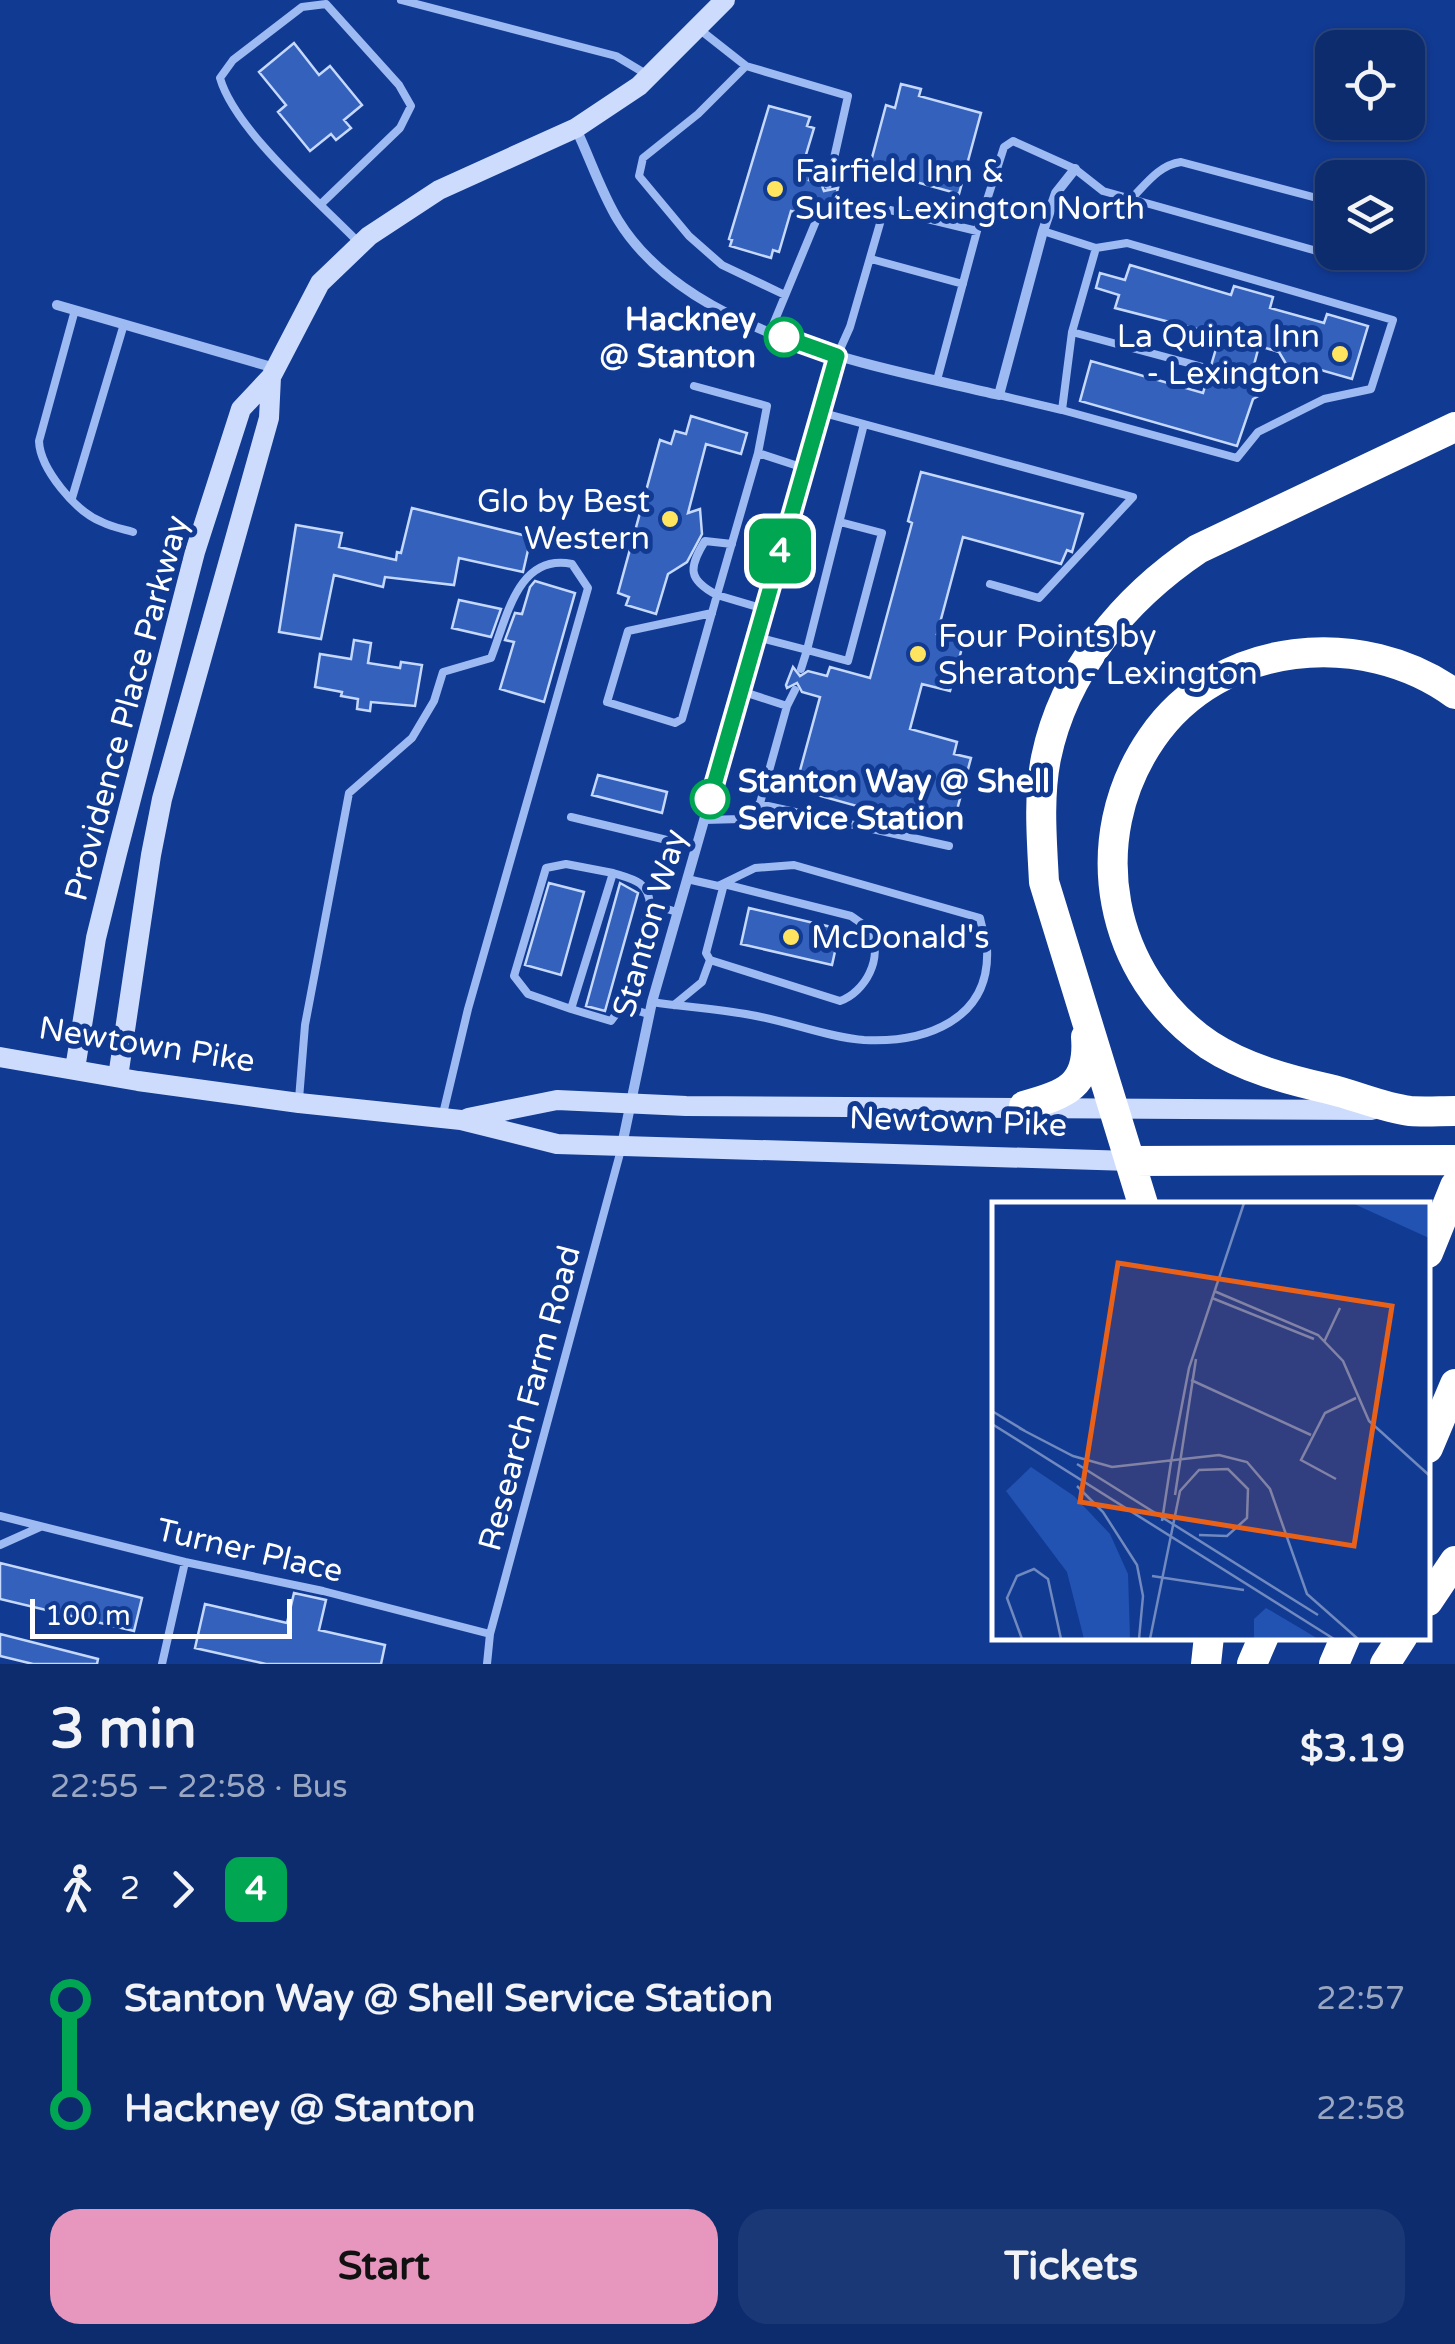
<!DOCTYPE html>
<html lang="en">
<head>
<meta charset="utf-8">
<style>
  :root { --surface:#0d2c6e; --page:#1b3876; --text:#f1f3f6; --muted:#9aa7c2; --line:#2d4881; --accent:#e797bd }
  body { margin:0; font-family:"Varela Round",sans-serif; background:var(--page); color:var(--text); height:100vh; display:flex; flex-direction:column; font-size:38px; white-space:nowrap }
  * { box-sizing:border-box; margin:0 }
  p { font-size:32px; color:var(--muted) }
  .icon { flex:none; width:55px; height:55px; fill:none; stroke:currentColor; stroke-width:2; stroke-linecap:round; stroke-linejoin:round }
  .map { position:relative; height:1664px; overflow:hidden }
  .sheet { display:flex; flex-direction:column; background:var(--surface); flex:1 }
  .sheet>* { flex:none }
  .badge { padding:0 20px; border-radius:15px; font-size:35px; line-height:65px }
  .tools { position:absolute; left:1315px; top:30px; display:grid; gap:20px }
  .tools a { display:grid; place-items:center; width:110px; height:110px; border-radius:20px; background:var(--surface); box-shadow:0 2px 8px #0004,0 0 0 2px var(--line); font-size:50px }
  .scale { position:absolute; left:30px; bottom:25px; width:262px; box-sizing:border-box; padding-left:10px; border:5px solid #fff; border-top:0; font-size:28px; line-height:35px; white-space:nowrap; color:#fff; -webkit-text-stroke:8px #113a93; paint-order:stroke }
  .map>.badge { position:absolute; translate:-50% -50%; box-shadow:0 0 0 5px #fff }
  .legs { display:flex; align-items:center; gap:15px; height:110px; padding:0 50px; font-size:32px }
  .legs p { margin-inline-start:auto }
  .head { display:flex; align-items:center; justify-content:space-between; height:170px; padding:0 50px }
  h1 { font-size:55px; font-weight:700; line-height:75px }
  .cta { display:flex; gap:20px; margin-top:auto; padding:20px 50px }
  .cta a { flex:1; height:115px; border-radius:30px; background:var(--accent); color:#111; font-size:40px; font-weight:700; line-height:115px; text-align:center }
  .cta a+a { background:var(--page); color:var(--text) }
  ul { padding:0 50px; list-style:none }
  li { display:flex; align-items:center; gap:35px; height:110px; font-size:38px }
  li i { display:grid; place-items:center; width:15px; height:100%; margin:0 12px; background:currentColor }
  li i::after { content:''; width:25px; height:25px; margin:-12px; border:8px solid; border-radius:50%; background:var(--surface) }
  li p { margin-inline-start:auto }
  li:first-child i { background:linear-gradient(#0000 50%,currentColor 0) }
  li:last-child i { background:linear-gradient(currentColor 50%,#0000 0) }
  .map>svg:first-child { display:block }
  .building { fill:#3461bb; stroke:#c5d8fd; stroke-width:2.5 }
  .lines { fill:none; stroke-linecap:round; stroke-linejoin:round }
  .lane { stroke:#9ebaf3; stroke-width:8 }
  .street { stroke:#9ebaf3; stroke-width:10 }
  .secondary { stroke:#cddcfd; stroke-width:20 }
  .highway { stroke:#fff; stroke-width:30 }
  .line-1-casing { stroke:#fff; stroke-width:22 }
  .line-1 { stroke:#00a651; stroke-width:15 }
  .poi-dot { fill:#ffe460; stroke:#113a93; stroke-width:4 }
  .stop-1-dot { fill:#fff; stroke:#00a651; stroke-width:5 }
  .labels { text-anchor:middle; stroke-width:10; stroke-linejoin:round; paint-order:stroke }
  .poi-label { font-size:32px; fill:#fff; stroke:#113a93; text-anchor:start }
  .stop-label { font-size:32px; font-weight:bold; fill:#fff; stroke:#113a93; text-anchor:end }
  .street-label { font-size:32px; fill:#fff; stroke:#113a93 }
  .inset-road { fill:none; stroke:#7089be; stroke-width:2.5 }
  .view { fill:#e96118; fill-opacity:0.15; stroke:#e96118; stroke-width:5 }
  .inset-edge { fill:none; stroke:#fff; stroke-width:5 }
</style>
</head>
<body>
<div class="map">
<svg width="1455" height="1664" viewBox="0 0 1455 1664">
  <rect width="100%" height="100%" fill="#113a93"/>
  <path class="building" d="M294,43L319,75L330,66L362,105L344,120L351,128L336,140L331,134L310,151L278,112L286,105L259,72Z
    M901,84L921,89L919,96L981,113L959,194L869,169L886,105L895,108Z
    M769,106L810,117L807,126L814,128L802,168L812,171L809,180L821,183L824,191L838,188L831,212L821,202L814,207L803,204L800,213L791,211L779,252L773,250L771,258L730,246L732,240L729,239Z
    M1130,265L1231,295L1234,286L1273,297L1270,308L1324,323L1327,314L1368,326L1352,379L1314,368L1295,379L1279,352L1259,346L1251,376L1262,394L1253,399L1237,446L1080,401L1091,361L1203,393L1220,335L1115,308L1119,295L1096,288L1100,273L1125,280Z
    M691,416L747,433L741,454L706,444L688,513L700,509L702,534L687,562L668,574L656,614L626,605L629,597L618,593L660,440L671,444L675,431L686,434Z
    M921,472L1083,514L1072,552L1067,550L1061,564L963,537L937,634L964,641L950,691L922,684L910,729L957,742L954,754L971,758L951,832L795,789L820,697L802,692L797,683L787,688L786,685L793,667L800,676L808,671L827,676L830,667L870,678L912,523L908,521Z
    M412,508L531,537L523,572L459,558L454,585L385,577L383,587L334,575L321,639L279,632L296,525L342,533L339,547L396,560L397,552L401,553Z
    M535,581L575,593L544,702L500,689L514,642L505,640L515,613L522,614L530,587Z
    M459,600L501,609L491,637L452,628Z
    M354,640L371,643L368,663L400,668L401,662L422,665L415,706L371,702L370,711L357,709L358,699L341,696L342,692L315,687L320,654L351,659Z
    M598,775L667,792L662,813L592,795Z
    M549,883L584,892L561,975L525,965Z
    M620,883L638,893L605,1011L586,1006Z
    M749,908L840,929L832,965L741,944Z
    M0,1563L142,1598L134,1631L0,1599Z
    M294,1593L326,1600L319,1630L385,1645L381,1664H266L195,1648L205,1604L287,1623Z
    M0,1634L98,1659L97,1664H33L0,1656Z"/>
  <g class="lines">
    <path class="lane" d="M401,0L616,56L646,74
      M699,29L746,66L848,96L828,185
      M746,66L698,114L643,158L639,176L689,236L722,265L785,295
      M1131,199C1146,184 1159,165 1181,162L1332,202
      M321,204L400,128L411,106L399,85L326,4L302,7L233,60L220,78C235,130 318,201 357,241
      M871,259L963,284
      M75,310L39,441C40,469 76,512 102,522C112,527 123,529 133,532
      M770,332L821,209
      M1072,332L1203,367
      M837,356L850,327L883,213L890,210L977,231L1004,147L1013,141L1075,169L1103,191L1342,258L1343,252
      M937,380L977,231
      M694,386L767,406L758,453
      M999,395L1062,410L1072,332L1096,248L1043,231
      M1062,410L1237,458L1258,432L1324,399L1371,389L1393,320L1127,243L1096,248
      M820,412L864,424L807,650L848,661L882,533L840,522
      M864,424L1133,497L1039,598L990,584
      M72,498L124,324
      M764,609L717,595L758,453L804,468
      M712,613L628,631L607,702L675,723L682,719L717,595C688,580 688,568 705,541L732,544
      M757,637L807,650L801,669
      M787,706L795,690
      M759,804L949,846
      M571,817L696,847
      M704,820L741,819L757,814L787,706L741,691
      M724,884L851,916C858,921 866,925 870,932C884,958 865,992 840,1001L710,960L706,953Z
      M652,1002C685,1007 718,1009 751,1015C788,1021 826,1037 864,1040C924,1043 991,1021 987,948C986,939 982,928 980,918L794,865L755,868L718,886L687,879
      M674,1005L702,982L710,960
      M622,1006L650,904
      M571,1009L528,994L514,976L546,868L566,864L613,873
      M648,1014L622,1006L611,1021L571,1009L613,873C632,879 648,881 650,904L677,912
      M299,1099L305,1025L349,793L412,738L434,701L443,672L491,658C507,617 518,553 572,564L588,588L468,1009L442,1118
      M0,1516L185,1562L323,1591L490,1634
      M0,1545L40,1527
      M162,1664L185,1562
      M487,1664L490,1634L622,1146"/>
    <path class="street" d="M576,129C590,158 601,192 618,220C689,336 877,366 999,395L1043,231L1056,193L1075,169
      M57,305L275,368
      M622,1145L652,1002L837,356"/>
    <path class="secondary" d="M0,1057L138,1081L299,1103L461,1120L557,1144L1130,1161
      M75,1069L96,938L117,853L195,552L241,409L271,377L320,283L369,236L439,190L576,128L639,86L725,0
      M118,1077L151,855L162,799L269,418L271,377
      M468,1118L557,1100L686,1106L1372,1110"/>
    <path class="highway" d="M1455,694C1363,627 1219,640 1152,738C1082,839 1108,976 1209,1045C1244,1068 1289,1080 1329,1089C1355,1095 1383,1108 1410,1111C1424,1112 1440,1111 1455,1111
      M1024,1106C1066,1094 1090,1086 1086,1037
      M1130,1161L1455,1160
      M1143,1204L1044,882C1042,842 1038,798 1046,758C1064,670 1125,598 1198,549L1455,427
      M1428,1253L1455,1186
      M1428,1448L1455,1384
      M1428,1601L1455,1561
      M1206,1664L1209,1636
      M1252,1664L1264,1636
      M1334,1664L1346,1636
      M1385,1664L1403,1636"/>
  </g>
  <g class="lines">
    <defs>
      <path id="line-1" d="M710,799L837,356L784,337"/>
    </defs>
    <use href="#line-1" class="line-1-casing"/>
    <use href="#line-1" class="line-1"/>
  </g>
  <g class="poi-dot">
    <circle cx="775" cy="189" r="10"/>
    <circle cx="1340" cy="354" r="10"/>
    <circle cx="670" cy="519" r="10"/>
    <circle cx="918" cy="654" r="10"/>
    <circle cx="791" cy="937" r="10"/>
  </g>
  <g class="stop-1-dot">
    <circle cx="784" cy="337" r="18"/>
    <circle cx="710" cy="799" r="18"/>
  </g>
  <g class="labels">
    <g class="poi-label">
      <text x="795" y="182">Fairfield Inn &amp;<tspan x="795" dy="37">Suites Lexington North</tspan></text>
      <text x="1320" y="347" text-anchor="end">La Quinta Inn<tspan x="1320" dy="37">- Lexington</tspan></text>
      <text x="650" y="512" text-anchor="end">Glo by Best<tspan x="650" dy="37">Western</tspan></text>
      <text x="938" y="647">Four Points by<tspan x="938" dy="37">Sheraton - Lexington</tspan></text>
      <text x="811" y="948">McDonald's</text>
    </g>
    <g class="stop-label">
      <text x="756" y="330">Hackney<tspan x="756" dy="37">@ Stanton</tspan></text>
      <text x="738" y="792" text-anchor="start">Stanton Way @ Shell<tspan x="738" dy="37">Service Station</tspan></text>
    </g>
    <g class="street-label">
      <text transform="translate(126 708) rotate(-75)" y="11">Providence Place Parkway</text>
      <text transform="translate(649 923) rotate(-74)" y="11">Stanton Way</text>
      <text transform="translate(147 1044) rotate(9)" y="11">Newtown Pike</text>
      <text transform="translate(958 1121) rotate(2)" y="11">Newtown Pike</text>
      <text transform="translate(529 1398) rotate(-75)" y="11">Research Farm Road</text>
      <text transform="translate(250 1550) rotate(13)" y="11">Turner Place</text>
    </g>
  </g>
  <g transform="translate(992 1202)">
    <rect width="438" height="438" fill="#113a93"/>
    <path d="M360,1H437V36ZM39,265L82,294L118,332L136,372L138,437H92L75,370L14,289ZM274,406L313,429L326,437H262V417Z" fill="#2253b2"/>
    <path class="inset-road" d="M222,89L326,133L351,159L377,219L438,274M220,96L322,137M332,140L348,106M199,178L319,233M0,209L33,229M0,222L342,437M27,226L81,254L120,265L227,253L255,260L278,287L315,392L366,437M179,260L197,166L252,1M85,262L326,413M344,277L309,258L333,211L364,196M85,284L111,310L145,363L151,394L147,437M183,293L204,157M170,319L179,260M160,374L252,388M30,437L15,396L25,374L42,367L56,377L69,437M158,437L188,289L207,268L236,267L256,287L255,316L235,334L207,333"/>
    <path class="view" d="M126,61L400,104L362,344L88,300Z"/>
    <rect width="438" height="438" class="inset-edge"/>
  </g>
</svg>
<div class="tools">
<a><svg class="icon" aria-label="locate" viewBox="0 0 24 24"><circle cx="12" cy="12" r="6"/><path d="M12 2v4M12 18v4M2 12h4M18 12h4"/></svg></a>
<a><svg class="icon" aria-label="layers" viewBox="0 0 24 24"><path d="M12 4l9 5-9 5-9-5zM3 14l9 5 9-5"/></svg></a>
</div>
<div class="scale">100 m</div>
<b class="badge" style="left:780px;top:551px;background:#00a651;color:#fff">4</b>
</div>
<section class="sheet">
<div class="head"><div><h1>3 min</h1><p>22:55 – 22:58 · Bus</p></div><b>$3.19</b></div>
<div class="legs"><svg class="icon" aria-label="walk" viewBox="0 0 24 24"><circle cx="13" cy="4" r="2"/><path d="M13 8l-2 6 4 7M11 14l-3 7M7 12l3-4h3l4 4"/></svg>2<svg class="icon" aria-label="forward" viewBox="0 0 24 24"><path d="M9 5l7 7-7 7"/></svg><b class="badge" style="background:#00a651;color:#fff">4</b></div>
<ul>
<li><i style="color:#00a651"></i><b>Stanton Way @ Shell Service Station</b><p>22:57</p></li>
<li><i style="color:#00a651"></i><b>Hackney @ Stanton</b><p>22:58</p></li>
</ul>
<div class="cta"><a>Start</a><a>Tickets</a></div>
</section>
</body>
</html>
